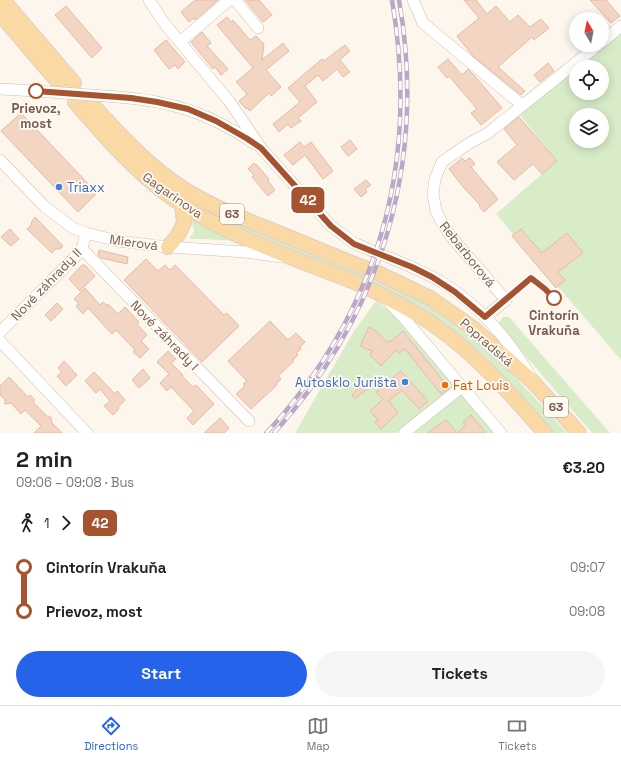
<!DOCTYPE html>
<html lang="en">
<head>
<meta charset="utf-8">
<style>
  :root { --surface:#fff; --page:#f6f6f6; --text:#222; --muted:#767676; --line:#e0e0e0; --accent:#2563eb }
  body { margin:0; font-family:"Space Grotesk",sans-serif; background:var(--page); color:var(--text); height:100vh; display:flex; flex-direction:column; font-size:15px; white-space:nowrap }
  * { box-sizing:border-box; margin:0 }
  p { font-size:13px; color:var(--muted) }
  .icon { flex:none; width:22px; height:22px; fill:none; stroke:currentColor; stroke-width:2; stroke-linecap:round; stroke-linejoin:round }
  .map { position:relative; height:433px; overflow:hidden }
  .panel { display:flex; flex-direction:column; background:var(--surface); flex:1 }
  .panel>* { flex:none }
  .badge { padding:0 8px; border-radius:6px; font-size:14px; line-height:26px }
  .needle { width:26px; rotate:350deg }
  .controls { position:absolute; left:569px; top:12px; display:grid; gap:8px }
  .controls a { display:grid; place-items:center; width:40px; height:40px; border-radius:50%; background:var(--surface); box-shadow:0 2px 10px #0003; font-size:20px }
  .map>.badge { position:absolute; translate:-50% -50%; box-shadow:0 0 0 2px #fff }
  .legs { display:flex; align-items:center; gap:6px; height:44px; padding:0 16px; font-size:13px }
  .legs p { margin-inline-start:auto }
  .summary { display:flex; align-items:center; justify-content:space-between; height:68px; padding:0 16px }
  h1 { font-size:22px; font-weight:600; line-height:30px }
  .button { display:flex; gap:8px; margin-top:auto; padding:8px 16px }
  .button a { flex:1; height:46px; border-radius:24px; background:var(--accent); color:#fff; font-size:16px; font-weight:600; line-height:46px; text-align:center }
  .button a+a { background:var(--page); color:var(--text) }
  ul { padding:0 16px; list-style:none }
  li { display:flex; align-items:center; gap:14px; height:44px; font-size:15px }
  li i { display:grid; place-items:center; width:6px; height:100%; margin:0 5px; background:currentColor }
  li i::after { content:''; width:10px; height:10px; margin:-5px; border:3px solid; border-radius:50%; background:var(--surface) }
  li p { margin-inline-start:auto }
  li:first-child i { background:linear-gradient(#0000 50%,currentColor 0) }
  li:last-child i { background:linear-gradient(currentColor 50%,#0000 0) }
  .menu { display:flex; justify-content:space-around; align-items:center; height:56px; border-top:1px solid var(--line); background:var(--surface); font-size:11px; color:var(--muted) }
  .menu a { display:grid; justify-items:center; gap:2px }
  .menu .current { color:var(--accent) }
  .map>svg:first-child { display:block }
  .green { fill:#d8ecc9; fill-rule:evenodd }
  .building { fill:#f3d5c3; stroke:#e6bba3 }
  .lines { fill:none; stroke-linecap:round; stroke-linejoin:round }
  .minor-casing { stroke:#d1beb0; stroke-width:12 }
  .major-casing { stroke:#dad1cd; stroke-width:16 }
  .minor { stroke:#fff; stroke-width:11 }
  .major { stroke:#fbd9a5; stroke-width:14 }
  .rail-casing { stroke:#b9a8c9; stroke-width:4.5 }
  .rail { stroke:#fffaf3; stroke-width:3; stroke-dasharray:9; stroke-linecap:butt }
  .minor-bridge-casing { stroke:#d1beb0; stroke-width:12; stroke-linecap:butt }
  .minor-bridge { stroke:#fff; stroke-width:11 }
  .line-1-casing { stroke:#fff; stroke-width:9 }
  .line-1 { stroke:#a65430; stroke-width:6 }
  .stop-1-dot { fill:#fff; stroke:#a65430; stroke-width:2 }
  .shop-dot { fill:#3f7fe0; stroke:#fffaf3; stroke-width:1.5 }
  .food-dot { fill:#e8710a; stroke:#fffaf3; stroke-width:1.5 }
  .labels { text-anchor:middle; stroke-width:3.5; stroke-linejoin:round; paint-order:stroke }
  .shield { fill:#fffaf3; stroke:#a28b7f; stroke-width:1 }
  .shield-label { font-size:12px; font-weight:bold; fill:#7a5c4d }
  .stop-label { font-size:13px; font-weight:bold; fill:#7a5c4d; stroke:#fffaf3 }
  .shop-label { font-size:13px; fill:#366cbe; stroke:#fffaf3; text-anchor:start }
  .street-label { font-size:13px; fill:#7a5c4d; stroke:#fffaf3 }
  .food-label { font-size:13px; fill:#c56008; stroke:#fffaf3; text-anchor:start }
</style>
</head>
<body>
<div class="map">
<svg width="621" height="433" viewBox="0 0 621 433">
  <rect width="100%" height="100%" fill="#fdf6ec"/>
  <path class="green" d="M621,32V360L496,214L557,161L520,115L576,69V93H602V67H578ZM576,115H602V141H576Z
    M186,196L400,289L434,309L494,354L567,433H553L486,357L445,324L394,293L369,281L254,236L201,210L186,200Z
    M191,218L238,241L204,239H189L194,231Z
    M376,301L400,318L496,433H295L354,331Z
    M503,317H509L610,433H592L498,324Z"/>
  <path class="building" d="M195,0H218L195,20L194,18L189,22L181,12Z
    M245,0H259L272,15L263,22Z
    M464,0H476L487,14L496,6L510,22L518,15L530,27L541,19L549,28L534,40L532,37L498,67L525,91L521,95L473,56L457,36L479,18Z
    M590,0H606L620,16L611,23Z
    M66,6L102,48L92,58L55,15Z
    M227,17L231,22L233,20L250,40L256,36L264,44L262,60L283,43L289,51L266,70L281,87L271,96L269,93L250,111L247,108L246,109L239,101L247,94L236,82L253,68L217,25Z
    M202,32L211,43L207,46L228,69L221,75L215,67L213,69L191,42Z
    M166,40L185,62L178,69L175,65L169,69L154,50Z
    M345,45L350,51L340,60L350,72L343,77L337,69L323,81L318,75L305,86L317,102L298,118L301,121L291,128L288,124L279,132L273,124L300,102L288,88L322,59L324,61Z
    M448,59L462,75L468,69L473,74L502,108L481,125L471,113L477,109L449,76L447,78L438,67Z
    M548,63L554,71L540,82L534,75Z
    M21,113L97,193L78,212L1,131Z
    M519,117L557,161L542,174L533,164L514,180L497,162L517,145L504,129Z
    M350,140L357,149L348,156L341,147Z
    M300,142L304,147L311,142L333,171L323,179L305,155L293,165L284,155Z
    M462,158L465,161L470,158L475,164L471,167L498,199L484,212L479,206L480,205L464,188L449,169Z
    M254,163L256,165H257L269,179L268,181L275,190L268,196L252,177L254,175L248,169Z
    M366,180L371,185L365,189L367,192L361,197L354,189Z
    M35,217L63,246L60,249H55L52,253L27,229L31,225L32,221Z
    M10,229L19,239L11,246L1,237Z
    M521,229L542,253L567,233L583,253L558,272L565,280L556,288L512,236Z
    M99,250L128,257L127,264L101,258L98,255Z
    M146,259L158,271L165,265L170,270L175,265L224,315L227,313L239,326L202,362L124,280Z
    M82,265H85L95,276L80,291L69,279Z
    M85,288L100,305L103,302L107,306L108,304L118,314L125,307L139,322L137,324L147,335L141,341L149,349L140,358L133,352L135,350L116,330L112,334L88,308L83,314L76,306L79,304L74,299Z
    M57,303L63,309L51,321L45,315Z
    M270,321L288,340L296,333L305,342L300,347L301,349L296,353L298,355L293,360L294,361L278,376L281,379L276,384L277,385L251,409L236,394L245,386L243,384L247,381L228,361Z
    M369,327L376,331L387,342L389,341L390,342L403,331L449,388L441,394L405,349L399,353L396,350L381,366L370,355L372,351L360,346Z
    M168,351L176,359L171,363L183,375L182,376L193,387L196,385L214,404L193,425L187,418L194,411L171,387L167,391L160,383L169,374L157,362Z
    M64,361L77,375L66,386L57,376L62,372L58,368Z
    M143,369L150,378L139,388L132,380Z
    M401,371L428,401L419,409L402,390L389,401L398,413L381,429L375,422L378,420L370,411L383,399L376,392Z
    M94,372L115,394L117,391L125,400L118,407L119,409L113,415L104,406L110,401L100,389L96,393L85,381Z
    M9,377L28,397L30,395L35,400L33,402L48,417H51L52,423L62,433H34L41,426L25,410L21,414L11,403L5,404V400L0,395V386Z
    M368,378L373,384L355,399L352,395Z
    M471,415L486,433H427L446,420L457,433L466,425L463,422Z
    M220,418L229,428L224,433H204Z"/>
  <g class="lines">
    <defs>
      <path id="minor" d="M149,0L164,23L229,101L261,148L331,226L354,243L372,251
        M235,0L258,28
        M413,0L423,23L522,105
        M180,42L229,0
        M602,42L621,26
        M0,89L36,91
        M118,97C172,101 209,113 255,144
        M0,160L45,207L73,228L86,233L118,241L168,247L245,252L282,257
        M82,249L249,421
        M385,256C405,264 425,272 443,283C478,305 510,340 530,376
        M388,301L403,317L501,433
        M485,317L506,300L452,238L442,223L436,211L433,194L435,179L442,162L468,144L488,133L598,45
        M0,332L75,257L82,249L86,233
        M0,341L87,433
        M404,433L462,387"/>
      <path id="major" d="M3,0L74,83
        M0,14L58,82
        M75,102C100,131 125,160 155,185C214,233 290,256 359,284
        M91,103C116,131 141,158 172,181C201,202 236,216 269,229C301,242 333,256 365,268
        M168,247L178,235L184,223L182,204
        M378,273L430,298L473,328L533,382L579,433
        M372,290C395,302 418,313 438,328C479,357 512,396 545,433"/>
    </defs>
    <use href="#minor" class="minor-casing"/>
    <use href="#major" class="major-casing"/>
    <use href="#minor" class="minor"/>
    <use href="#major" class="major"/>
    <defs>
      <path id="rail" d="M266,433C287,412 305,387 322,362C394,251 414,129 392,0
        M274,433C383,313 427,159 399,0"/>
    </defs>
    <use href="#rail" class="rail-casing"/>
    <use href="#rail" class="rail"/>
    <defs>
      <path id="minor-bridge" d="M36,91L118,97"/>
    </defs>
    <use href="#minor-bridge" class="minor-bridge-casing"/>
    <use href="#minor-bridge" class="minor-bridge"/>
  </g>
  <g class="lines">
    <defs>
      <path id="line-1" d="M36,91L131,98L157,102L188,109L216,121L246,138L261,148L331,226L345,237L354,244L412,267L432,277L455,292L485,317L531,278L545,289L554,298"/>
    </defs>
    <use href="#line-1" class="line-1-casing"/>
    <use href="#line-1" class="line-1"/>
  </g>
  <g class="stop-1-dot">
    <circle cx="36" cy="91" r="7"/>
    <circle cx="554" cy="298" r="7"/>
  </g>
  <g class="shop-dot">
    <circle cx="59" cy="187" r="4"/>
    <circle cx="405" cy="382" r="4"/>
  </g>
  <circle class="food-dot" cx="445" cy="385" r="4"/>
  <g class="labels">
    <g class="shield">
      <rect x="220" y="204" width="24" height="20" rx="3"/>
      <rect x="544" y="397" width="24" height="20" rx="3"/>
    </g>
    <g class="shield-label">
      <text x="232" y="218">63</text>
      <text x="556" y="411">63</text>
    </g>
    <g class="stop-label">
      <text x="36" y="113">Prievoz,<tspan x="36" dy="15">most</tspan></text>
      <text x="554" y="320">Cintorín<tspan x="554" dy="15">Vrakuňa</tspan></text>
    </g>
    <g class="shop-label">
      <text x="67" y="192">Triaxx</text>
      <text x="397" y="387" text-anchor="end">Autosklo Jurišta</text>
    </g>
    <g class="street-label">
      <text transform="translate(173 195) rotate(35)" y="5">Gagarinova</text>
      <text transform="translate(134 242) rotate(8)" y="5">Mierová</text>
      <text transform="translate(468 254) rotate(51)" y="5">Rebarborová</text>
      <text transform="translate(46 284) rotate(-46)" y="5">Nové záhrady II</text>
      <text transform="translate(165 335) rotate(46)" y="5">Nové záhrady I</text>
      <text transform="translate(487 342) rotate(41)" y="5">Popradská</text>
    </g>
    <g class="food-label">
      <text x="453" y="390">Fat Louis</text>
    </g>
  </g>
</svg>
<div class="controls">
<a><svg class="needle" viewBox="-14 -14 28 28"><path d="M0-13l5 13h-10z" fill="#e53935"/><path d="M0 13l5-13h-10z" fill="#767676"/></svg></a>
<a><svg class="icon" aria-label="locate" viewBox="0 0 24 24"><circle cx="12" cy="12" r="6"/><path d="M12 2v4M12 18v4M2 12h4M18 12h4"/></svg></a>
<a><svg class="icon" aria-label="layers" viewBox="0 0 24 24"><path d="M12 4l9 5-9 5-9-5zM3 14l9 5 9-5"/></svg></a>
</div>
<b class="badge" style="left:308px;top:200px;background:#a65430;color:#fff">42</b>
</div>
<section class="panel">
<div class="summary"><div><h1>2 min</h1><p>09:06 – 09:08 · Bus</p></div><b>€3.20</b></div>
<div class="legs"><svg class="icon" aria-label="walk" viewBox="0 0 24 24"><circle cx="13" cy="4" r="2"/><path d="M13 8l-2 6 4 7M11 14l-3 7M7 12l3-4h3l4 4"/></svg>1<svg class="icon" aria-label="forward" viewBox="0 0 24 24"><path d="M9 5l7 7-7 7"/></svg><b class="badge" style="background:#a65430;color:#fff">42</b></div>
<ul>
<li><i style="color:#a65430"></i><b>Cintorín Vrakuňa</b><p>09:07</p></li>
<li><i style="color:#a65430"></i><b>Prievoz, most</b><p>09:08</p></li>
</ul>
<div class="button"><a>Start</a><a>Tickets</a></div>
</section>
<nav class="menu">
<a class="current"><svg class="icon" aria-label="directions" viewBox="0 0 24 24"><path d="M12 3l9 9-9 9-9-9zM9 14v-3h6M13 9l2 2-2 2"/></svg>Directions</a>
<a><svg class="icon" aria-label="map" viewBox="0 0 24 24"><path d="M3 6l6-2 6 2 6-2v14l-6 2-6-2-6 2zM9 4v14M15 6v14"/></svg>Map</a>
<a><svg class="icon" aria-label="tickets" viewBox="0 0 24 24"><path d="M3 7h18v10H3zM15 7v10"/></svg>Tickets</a>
</nav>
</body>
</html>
